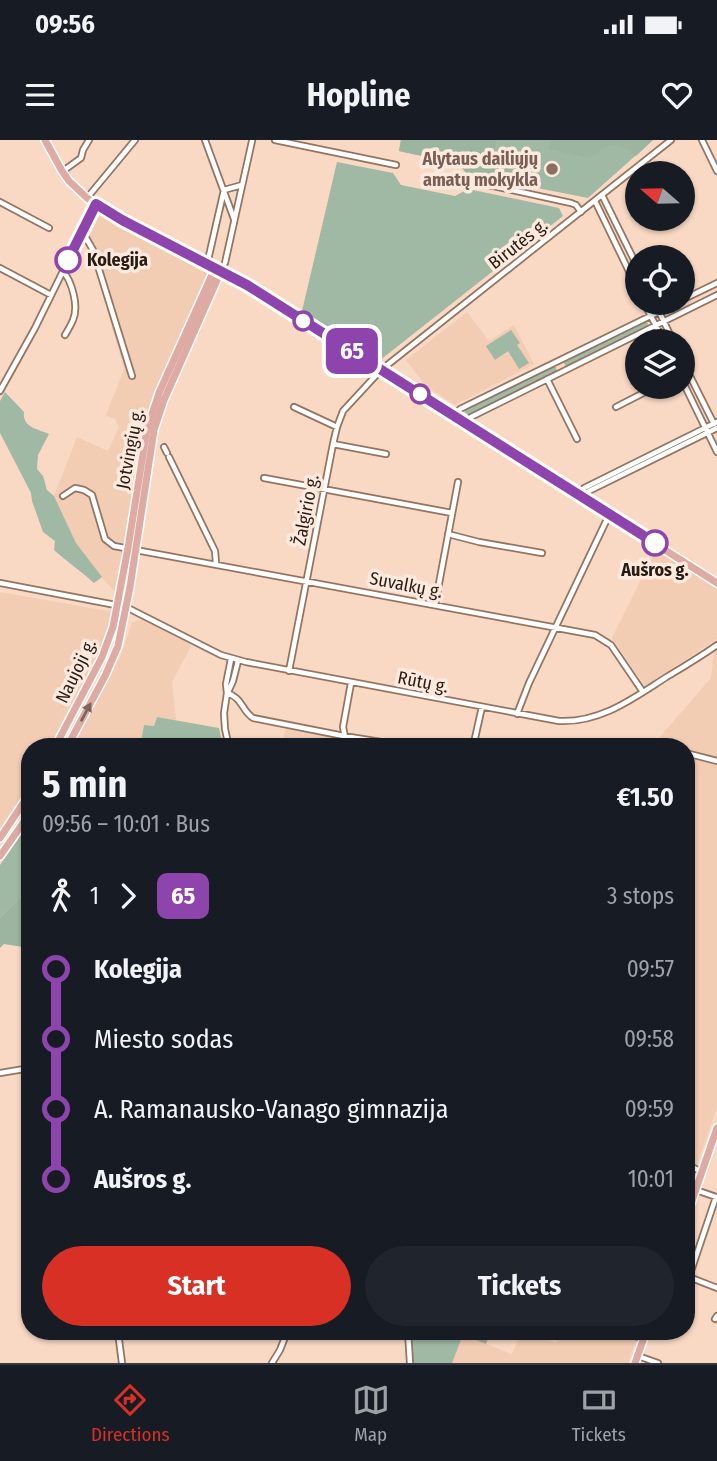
<!DOCTYPE html>
<html lang="en">
<head>
<meta charset="utf-8">
<style>
  :root { --surface:#171b24; --page:#20242c; --text:#f1f3f6; --muted:#9ea1a6; --line:#363941; --accent:#d93025 }
  body { margin:0; font-family:"Fira Sans Condensed",sans-serif; background:var(--page); color:var(--text); height:100vh; display:flex; flex-direction:column; font-size:26px; white-space:nowrap }
  * { box-sizing:border-box; margin:0 }
  p { font-size:23px; color:var(--muted) }
  .icon { flex:none; width:38px; height:38px; fill:none; stroke:currentColor; stroke-width:2; stroke-linecap:round; stroke-linejoin:round }
  .map { position:relative; flex:1; overflow:hidden }
  .panel { position:absolute; left:21px; top:598px; width:674px; height:602px; display:flex; flex-direction:column; background:var(--surface); border-radius:28px; box-shadow:0 2px 5px #0004 }
  .panel>* { flex:none }
  .badge { padding:0 14px; border-radius:10px; font-size:24px; line-height:46px }
  .needle { width:46px; rotate:290deg }
  .fabs { position:absolute; left:625px; top:21px; display:grid; gap:14px }
  .fabs a { display:grid; place-items:center; width:70px; height:70px; border-radius:50%; background:var(--surface); box-shadow:0 2px 5px #0004; font-size:35px }
  .map>.badge { position:absolute; translate:-50% -50%; box-shadow:0 0 0 4px #fff }
  .legs { display:flex; align-items:center; gap:10px; height:77px; padding:0 21px; font-size:23px }
  .legs p { margin-inline-start:auto }
  .overview { display:flex; align-items:center; justify-content:space-between; height:119px; padding:0 21px }
  h1 { font-size:38px; font-weight:700; line-height:52px }
  .action { display:flex; gap:14px; margin-top:auto; padding:14px 21px }
  .action a { flex:1; height:80px; border-radius:42px; background:var(--accent); color:#fff; font-size:28px; font-weight:700; line-height:80px; text-align:center }
  .action a+a { background:var(--page); color:var(--text) }
  ul { padding:0 21px; list-style:none }
  li { display:flex; align-items:center; gap:24px; height:70px; font-size:26px }
  li i { display:grid; place-items:center; width:10px; height:100%; margin:0 9px; background:currentColor }
  li i::after { content:''; width:18px; height:18px; margin:-9px; border:5px solid; border-radius:50%; background:var(--surface) }
  li p { margin-inline-start:auto }
  li:first-child i { background:linear-gradient(#0000 50%,currentColor 0) }
  li:last-child i { background:linear-gradient(currentColor 50%,#0000 0) }
  .status { display:flex; justify-content:space-between; align-items:center; height:49px; padding:0 35px; background:var(--surface); direction:ltr }
  .status svg { height:19px; fill:currentColor }
  header { display:flex; justify-content:space-between; align-items:center; height:91px; padding:0 21px; background:var(--surface); font-size:32px; font-weight:700 }
  .tab-bar { display:flex; justify-content:space-around; align-items:center; height:98px; border-top:2px solid var(--line); background:var(--surface); font-size:19px; color:var(--muted) }
  .tab-bar a { display:grid; justify-items:center; gap:4px }
  .tab-bar .on { color:var(--accent) }
  .map>svg:first-child { display:block }
  .built { fill:#f2ccb3 }
  .green { fill:#a0b9a4 }
  .forest { fill:#9cb5a0 }
  .lines { fill:none; stroke-linecap:round; stroke-linejoin:round }
  .street-casing { stroke:#917562; stroke-width:8 }
  .primary-casing { stroke:#fff; stroke-width:10 }
  .street { stroke:#fff; stroke-width:4.5 }
  .primary { stroke:#deaaa4; stroke-width:7 }
  .oneway { fill:#82635c }
  .line-1-casing { stroke:#fff; stroke-width:16 }
  .line-1 { stroke:#8e44ad; stroke-width:10 }
  .education-dot { fill:#8d6e63; stroke:#fde9dd; stroke-width:2.5 }
  .stop-1-dot { fill:#fff; stroke:#8e44ad; stroke-width:3.5 }
  .labels { text-anchor:middle; stroke-width:7; stroke-linejoin:round; paint-order:stroke }
  .education-label { font-size:18px; font-weight:bold; fill:#785e54; stroke:#fde9dd; text-anchor:end }
  .street-label { font-size:18px; fill:#271c14; stroke:#fde9dd }
  .stop-label { font-size:18px; font-weight:bold; fill:#271c14; stroke:#fde9dd; text-anchor:start }
</style>
</head>
<body>
<div class="status"><b>09:56</b><svg viewBox="0 0 49 12"><path d="M0 12V9h3v3zM5 12V6h3v6zM10 12V3h3v9zM15 12V0h3v12zM26 1h20v11H26zM47 4h2v5h-2z"/></svg></div>
<header><svg class="icon" aria-label="menu" viewBox="0 0 24 24"><path d="M4 6h16M4 12h16M4 18h16"/></svg>Hopline<svg class="icon" aria-label="heart" viewBox="0 0 24 24"><path d="M12 20l-8-8c-3-5 5-10 8-4 3-6 11-1 8 4z"/></svg></header>
<div class="map">
<svg width="717" height="1223" viewBox="0 0 717 1223">
  <rect width="100%" height="100%" fill="#f9d9c4"/>
  <path class="built" d="M99,72L204,128L208,134L154,259L117,454L98,433L76,403L54,356L77,297L108,311L119,287L115,279L106,275L124,229L91,113L86,105L79,103L96,74Z
    M467,172L489,201L514,185L534,224L455,265L425,245L406,220Z
    M656,409L717,448V499L645,546L612,498Z
    M0,452L113,472L107,495L100,515L51,607H30V639L17,665L0,689Z
    M139,480H143L188,503L191,506L172,542L176,581L157,577L154,586L144,585L140,607H72L121,515L132,483Z
    M717,510V968L686,1058V607H643L652,606L711,538L714,512Z
    M286,588L338,598L341,607H281Z
    M521,1192H528L556,1203L561,1192H639L628,1223H452L463,1195L512,1214Z"/>
  <path class="green" d="M401,0H653L588,58L467,34L459,24L399,11Z
    M337,22L393,33L401,45L455,56L468,49L559,68L563,76L379,221L302,171Z
    M645,181L648,183L647,186L566,226L564,224V221Z
    M511,190L520,203L517,205L529,223L519,229L508,211L495,220L486,206Z
    M555,225L557,231L468,275L464,272L466,269Z
    M5,252L24,272C22,287 37,289 49,294L38,315L37,329L43,336L47,350L54,356L76,403L102,437L94,443C81,431 67,422 54,410L55,401L43,392L32,361L31,353L0,293V261Z
    M157,577L219,588L223,607H140L144,585L154,586Z
    M30,682V748L0,777V725Z
    M411,1192H491L486,1204L463,1195L452,1223H413Z"/>
  <path class="forest" d="M401,0H497L494,12L521,18L516,42L467,34L459,24L399,11Z
    M550,0H653L636,16C618,0 609,2 590,18L548,9Z
    M30,748L29,808L4,804L0,808V777Z"/>
  <g class="lines">
    <defs>
      <path id="street" d="M205,0L234,79
        M275,0L396,25
        M702,0L717,31
        M63,31L81,18L83,10L89,0
        M470,41L571,63L576,65L581,72
        M602,55L637,126
        M87,58L135,0
        M595,61L637,148
        M0,62L49,88
        M82,91L93,110L132,236
        M208,120L224,50L242,45
        M225,123L252,1
        M0,128L51,155
        M63,131C72,142 79,166 73,180C71,185 68,190 65,195
        M682,160L717,143
        M644,163L664,201
        M655,163L673,201
        M682,220L714,284
        M547,239L577,299
        M682,240L717,312
        M0,251L35,188L96,64
        M294,267L337,287
        M616,267L655,247
        M454,276L460,269L677,163
        M465,283L471,277L717,155
        M333,304L386,314
        M164,307L167,313
        M169,317L215,411L216,423
        M264,338L452,373
        M578,354L584,348L717,282
        M63,356L75,348L84,350L92,355L105,399L114,406L595,495L611,505L643,552
        M584,358L589,351L717,288
        M448,394L479,402L542,413
        M0,443L126,467L221,515L246,522L559,581C600,583 632,559 665,538C683,527 700,517 717,505
        M435,465L458,342
        M289,531L333,304L337,287L343,271L381,230L671,0
        M228,552L233,541L238,521
        M227,553C243,558 241,570 253,578L344,596L412,607
        M517,574L529,543L609,375
        M229,607L225,589L224,573L227,553L226,544L231,519
        M347,607L343,587L351,543
        M473,607L482,567
        M686,613L717,621
        M0,933L30,928
        M686,1024L702,1032
        M696,1050L716,1057
        M716,1057L689,1137L717,1148
        M715,1179L717,1176
        M118,1192L122,1223
        M408,1192L410,1223
        M624,1192L644,1199
        M638,1216L658,1223
        M272,1223L280,1210L287,1192"/>
      <path id="primary" d="M45,0L62,31L69,41L87,58L111,74L247,145L717,443
        M55,607L102,517L113,487L128,408L147,289L159,253L215,128
        M67,607L105,536L118,506L130,447L154,290L164,260L221,131
        M0,698L30,653
        M0,716L30,673
        M686,1078L717,988
        M635,1223L646,1192"/>
    </defs>
    <use href="#street" class="street-casing"/>
    <use href="#primary" class="primary-casing"/>
    <use href="#street" class="street"/>
    <use href="#primary" class="primary"/>
  </g>
  <defs><path id="oneway-solid" d="M-6-.8H1V-3.2L6.5 0L1 3.2V.8H-6Z" transform="scale(1.75)"/></defs>
  <use class="oneway" href="#oneway-solid" transform="translate(86 572) rotate(-62)"/>
  <g class="lines">
    <defs>
      <path id="line-1" d="M68,120L96,64L122,80L247,145L655,403"/>
    </defs>
    <use href="#line-1" class="line-1-casing"/>
    <use href="#line-1" class="line-1"/>
  </g>
  <circle class="education-dot" cx="552" cy="29" r="7"/>
  <g class="stop-1-dot">
    <circle cx="68" cy="120" r="12"/>
    <circle cx="303" cy="181" r="9"/>
    <circle cx="420" cy="254" r="9"/>
    <circle cx="655" cy="403" r="12"/>
  </g>
  <g class="labels">
    <g class="education-label">
      <text x="538" y="25">Alytaus dailiųjų<tspan x="538" dy="21">amatų mokykla</tspan></text>
    </g>
    <g class="street-label">
      <text transform="translate(518 104) rotate(-38)" y="6">Birutės g.</text>
      <text transform="translate(130 309) rotate(-79)" y="6">Jotvingių g.</text>
      <text transform="translate(306 370) rotate(-79)" y="6">Žalgirio g.</text>
      <text transform="translate(406 445) rotate(11)" y="6">Suvalkų g.</text>
      <text transform="translate(76 531) rotate(-64)" y="6">Naujoji g.</text>
      <text transform="translate(423 542) rotate(11)" y="6">Rūtų g.</text>
    </g>
    <g class="stop-label">
      <text x="87" y="126">Kolegija</text>
      <text x="655" y="436" text-anchor="middle">Aušros g.</text>
    </g>
  </g>
</svg>
<div class="fabs">
<a><svg class="needle" viewBox="-14 -14 28 28"><path d="M0-13l5 13h-10z" fill="#e53935"/><path d="M0 13l5-13h-10z" fill="#9ea1a6"/></svg></a>
<a><svg class="icon" aria-label="locate" viewBox="0 0 24 24"><circle cx="12" cy="12" r="6"/><path d="M12 2v4M12 18v4M2 12h4M18 12h4"/></svg></a>
<a><svg class="icon" aria-label="layers" viewBox="0 0 24 24"><path d="M12 4l9 5-9 5-9-5zM3 14l9 5 9-5"/></svg></a>
</div>
<b class="badge" style="left:352px;top:211px;background:#8e44ad;color:#fff">65</b>
<section class="panel">
<div class="overview"><div><h1>5 min</h1><p>09:56 – 10:01 · Bus</p></div><b>€1.50</b></div>
<div class="legs"><svg class="icon" aria-label="walk" viewBox="0 0 24 24"><circle cx="13" cy="4" r="2"/><path d="M13 8l-2 6 4 7M11 14l-3 7M7 12l3-4h3l4 4"/></svg>1<svg class="icon" aria-label="forward" viewBox="0 0 24 24"><path d="M9 5l7 7-7 7"/></svg><b class="badge" style="background:#8e44ad;color:#fff">65</b><p>3 stops</p></div>
<ul>
<li><i style="color:#8e44ad"></i><b>Kolegija</b><p>09:57</p></li>
<li><i style="color:#8e44ad"></i><span>Miesto sodas</span><p>09:58</p></li>
<li><i style="color:#8e44ad"></i><span>A. Ramanausko-Vanago gimnazija</span><p>09:59</p></li>
<li><i style="color:#8e44ad"></i><b>Aušros g.</b><p>10:01</p></li>
</ul>
<div class="action"><a>Start</a><a>Tickets</a></div>
</section>
</div>
<nav class="tab-bar">
<a class="on"><svg class="icon" aria-label="directions" viewBox="0 0 24 24"><path d="M12 3l9 9-9 9-9-9zM9 14v-3h6M13 9l2 2-2 2"/></svg>Directions</a>
<a><svg class="icon" aria-label="map" viewBox="0 0 24 24"><path d="M3 6l6-2 6 2 6-2v14l-6 2-6-2-6 2zM9 4v14M15 6v14"/></svg>Map</a>
<a><svg class="icon" aria-label="tickets" viewBox="0 0 24 24"><path d="M3 7h18v10H3zM15 7v10"/></svg>Tickets</a>
</nav>
</body>
</html>
